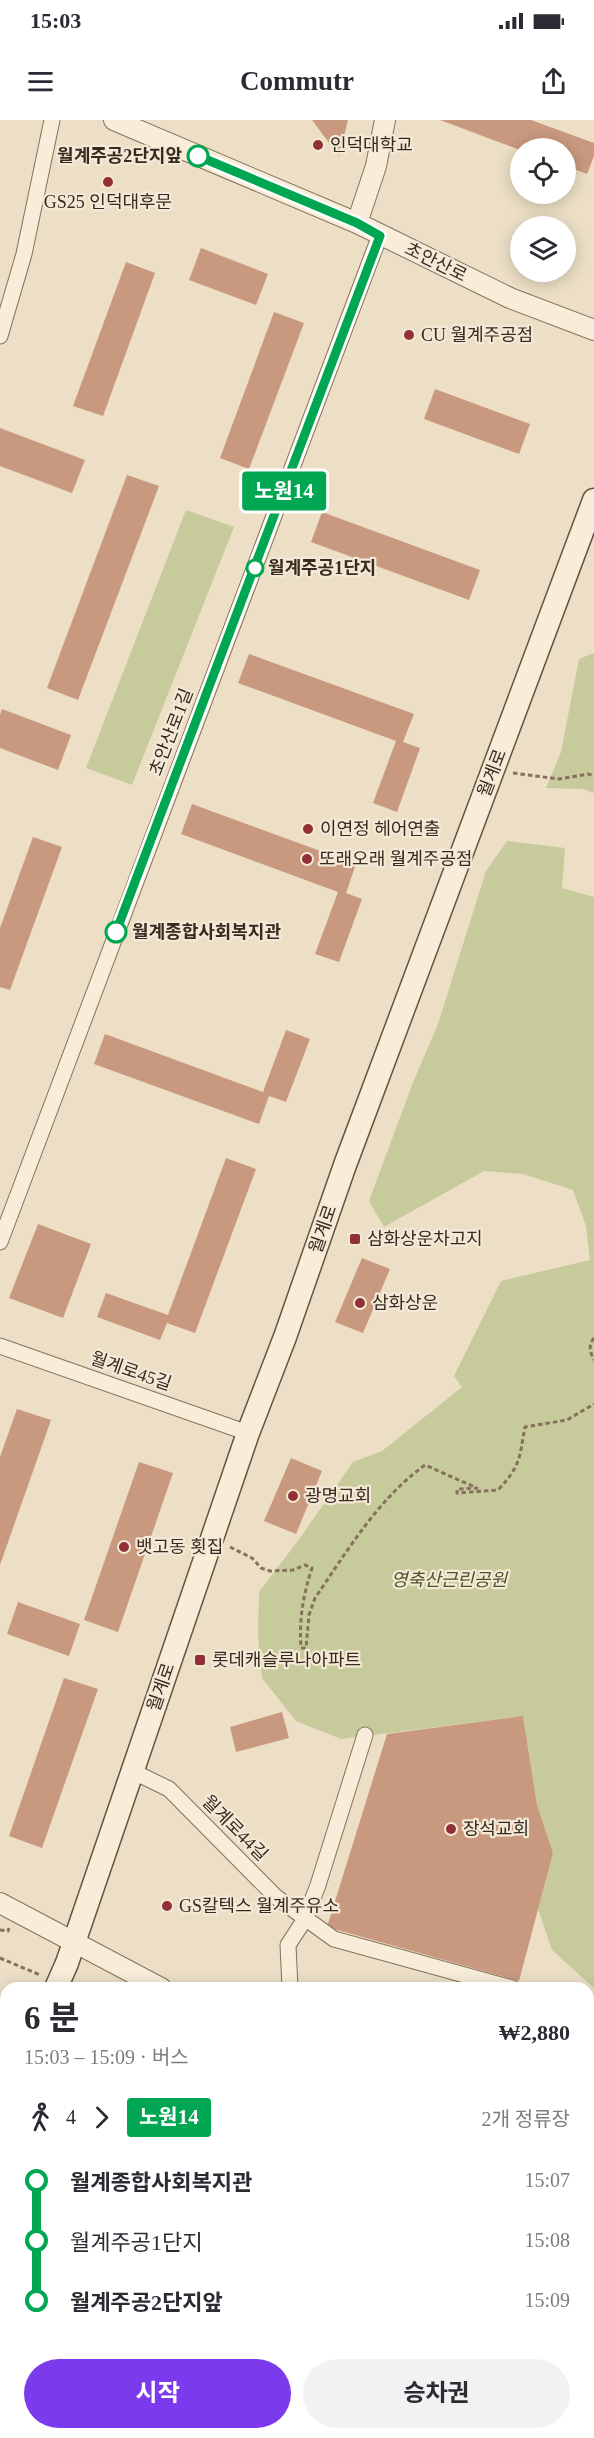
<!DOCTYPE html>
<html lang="ko">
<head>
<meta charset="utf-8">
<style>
  :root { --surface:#fff; --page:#f2f2f3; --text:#2b2b33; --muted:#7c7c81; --accent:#7c3aed }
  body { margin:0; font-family:"Times New Roman","Noto Sans KR",serif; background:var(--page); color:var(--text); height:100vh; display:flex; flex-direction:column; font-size:22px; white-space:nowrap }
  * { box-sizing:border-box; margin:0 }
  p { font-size:20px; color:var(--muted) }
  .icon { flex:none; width:33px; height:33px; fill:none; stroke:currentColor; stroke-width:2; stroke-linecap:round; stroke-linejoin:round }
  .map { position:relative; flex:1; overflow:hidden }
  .sheet { position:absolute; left:0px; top:1862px; width:594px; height:458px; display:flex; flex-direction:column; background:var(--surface); border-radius:18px 18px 0 0; box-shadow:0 3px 15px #0003 }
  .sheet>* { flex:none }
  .badge { padding:0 12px; border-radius:4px; font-size:21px; line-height:39px }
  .controls { position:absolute; left:510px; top:18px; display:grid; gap:12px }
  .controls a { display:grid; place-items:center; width:66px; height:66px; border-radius:50%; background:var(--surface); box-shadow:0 3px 15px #0003; font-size:30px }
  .map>.badge { position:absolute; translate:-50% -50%; box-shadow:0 0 0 3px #fff }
  .legs { display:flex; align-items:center; gap:9px; height:66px; padding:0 24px; font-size:20px }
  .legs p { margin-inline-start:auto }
  .headline { display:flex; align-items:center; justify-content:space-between; height:102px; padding:0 24px }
  h1 { font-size:33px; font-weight:700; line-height:45px }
  .action { display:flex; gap:12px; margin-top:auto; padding:12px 24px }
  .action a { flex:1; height:69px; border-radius:36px; background:var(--accent); color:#fff; font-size:24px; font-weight:700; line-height:69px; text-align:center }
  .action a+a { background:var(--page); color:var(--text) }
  ul { padding:0 24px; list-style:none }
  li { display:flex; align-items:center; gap:21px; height:60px; font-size:22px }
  li i { display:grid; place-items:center; width:9px; height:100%; margin:0 8px; background:currentColor }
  li i::after { content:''; width:15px; height:15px; margin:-8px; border:4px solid; border-radius:50%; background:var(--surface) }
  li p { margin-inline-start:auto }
  li:first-child i { background:linear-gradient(#0000 50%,currentColor 0) }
  li:last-child i { background:linear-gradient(currentColor 50%,#0000 0) }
  .status { display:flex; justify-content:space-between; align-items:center; height:42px; padding:0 30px; background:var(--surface); direction:ltr }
  .status svg { height:16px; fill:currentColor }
  header { display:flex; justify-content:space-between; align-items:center; height:78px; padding:0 24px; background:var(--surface); font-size:27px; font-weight:700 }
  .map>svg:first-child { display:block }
  .green { fill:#c7ca9b }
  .building { fill:#c8997e }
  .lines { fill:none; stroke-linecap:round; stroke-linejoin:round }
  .minor-casing { stroke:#86715d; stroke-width:17 }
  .tertiary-casing { stroke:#86715d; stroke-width:22 }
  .secondary-casing { stroke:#685240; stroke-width:25 }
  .path { stroke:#86715d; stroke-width:3; stroke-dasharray:4.5 3; stroke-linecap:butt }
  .minor { stroke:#f7edd9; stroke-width:15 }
  .tertiary { stroke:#f7edd9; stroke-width:20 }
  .secondary { stroke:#f7edd9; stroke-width:22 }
  .secondary-bridge-casing { stroke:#685240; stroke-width:25; stroke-linecap:butt }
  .secondary-bridge { stroke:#f7edd9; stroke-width:22 }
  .line-1-casing { stroke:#fff; stroke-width:14 }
  .line-1 { stroke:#00a651; stroke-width:9 }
  .poi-dot { fill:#923036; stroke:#f4e9d6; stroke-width:2 }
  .stop-1-dot { fill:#fff; stroke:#00a651; stroke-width:3 }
  .labels { text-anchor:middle; stroke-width:4.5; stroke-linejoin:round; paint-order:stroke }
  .poi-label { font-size:18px; fill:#372a20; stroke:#f4e9d6; text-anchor:start }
  .stop-label { font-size:18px; font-weight:bold; fill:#372a20; stroke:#f4e9d6; text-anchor:start }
  .street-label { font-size:18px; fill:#372a20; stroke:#f4e9d6 }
  .park-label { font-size:18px; font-style:italic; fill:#4a5328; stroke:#f4e9d6 }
</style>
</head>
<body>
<div class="status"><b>15:03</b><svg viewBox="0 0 49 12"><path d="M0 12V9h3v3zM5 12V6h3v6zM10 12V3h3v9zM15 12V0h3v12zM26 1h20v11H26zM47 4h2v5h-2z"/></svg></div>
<header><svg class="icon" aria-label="menu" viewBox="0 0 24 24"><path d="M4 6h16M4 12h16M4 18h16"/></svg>Commutr<svg class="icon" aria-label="share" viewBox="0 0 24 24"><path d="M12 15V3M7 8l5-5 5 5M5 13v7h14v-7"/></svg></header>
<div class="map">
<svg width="594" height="2318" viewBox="0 0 594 2318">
  <rect width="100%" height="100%" fill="#ecdfc6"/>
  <path class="green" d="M186,390L234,407L132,665L86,648Z
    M594,533V673L583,669L546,668L561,632L579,539Z
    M507,721L565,728L562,768L594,777V1868L552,1830L538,1789L553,1733L537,1685L523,1596L341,1619L296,1601L262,1558L258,1518L259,1472L300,1418L353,1342L382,1331L462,1267L454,1256L501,1161L590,1140L586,1106L573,1070L523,1054L484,1051L384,1107L369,1081L412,965L438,904L486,751Z"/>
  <path class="building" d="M312,0H348L339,36Z
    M440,0H531L594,23V36L587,54L566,46V28L520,30Z
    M201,128L268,154L256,185L189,160Z
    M126,142L155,153L103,296L73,286Z
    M274,192L304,203L249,349L220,338Z
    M435,269L530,304L519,334L424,299Z
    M0,308L85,340L72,373L0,346Z
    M127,355L159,366L78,580L47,568Z
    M322,392L480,450L469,480L311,422Z
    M249,534L414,594L403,622L420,628L397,692L373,683L396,621L238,563Z
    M2,589L71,615L58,650L0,628V595Z
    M192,684L356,744L346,773L362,779L339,842L315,834L338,772L181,714Z
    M33,717L62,727L10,870L0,867V808Z
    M286,910L310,919L286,982L269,976L259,1004L94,944L105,914L263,972Z
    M226,1038L256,1049L195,1213L167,1203L160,1220L97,1197L106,1173L168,1195Z
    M38,1104L91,1124L63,1198L9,1178Z
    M362,1138L390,1149L363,1213L335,1202Z
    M17,1289L51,1300L0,1445V1337Z
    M291,1338L322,1351L296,1414L264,1401Z
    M139,1342L173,1353L118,1512L84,1500Z
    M18,1482L80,1504L69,1536L7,1514Z
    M64,1558L98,1569L42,1728L9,1716Z
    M282,1592L289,1618L236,1632L230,1607Z
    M523,1596L537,1685L553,1733L519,1861L327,1807L387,1614Z
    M6,2161V2222L0,2236V2174Z
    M0,2251L6,2261V2276L0,2280Z
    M104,2313H134L136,2318H106Z"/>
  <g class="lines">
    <defs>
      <path id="minor" d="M0,216L24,134L52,0
        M0,1122L380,115
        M0,1226L248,1313
        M132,1651L169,1669L276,1777L334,1819L512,1868
        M290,1868L288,1825L305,1799L318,1765L365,1615
        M588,1889L594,1893
        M588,1961L594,1964
        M588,1991L594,1978
        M373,2313L381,2318
        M550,2313L562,2318
        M315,2318L319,2313
        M593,2318L594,2316"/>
      <path id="tertiary" d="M114,0L357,103L510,178L594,210
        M357,103L376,46L385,0
        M0,1783L161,1868
        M588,2047L594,2049"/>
      <path id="secondary" d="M67,1843L248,1313L285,1217L345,1045L594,380
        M0,1996L6,1984
        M0,2086L6,2082
        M588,2219L594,2222"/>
    </defs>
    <use href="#minor" class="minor-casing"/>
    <use href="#tertiary" class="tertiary-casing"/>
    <use href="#secondary" class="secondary-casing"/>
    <path class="path" d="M513,653L559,659L588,654L594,656
      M594,1218C588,1225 590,1232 594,1240
      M230,1427L252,1438L261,1448L270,1451L293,1450L305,1445L312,1448C303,1476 299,1499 301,1528H306L309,1495L315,1478C348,1430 378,1379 425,1345L477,1368L457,1369V1373L498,1370C521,1345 519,1339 525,1307L567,1300L594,1284
      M0,1810L8,1811L9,1808
      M0,1838L40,1855
      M0,1916L6,1918
      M0,1935L6,1938
      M588,2075L594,2078
      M588,2147L594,2150"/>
    <use href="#minor" class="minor"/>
    <use href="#tertiary" class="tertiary"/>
    <use href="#secondary" class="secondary"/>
    <defs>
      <path id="secondary-bridge" d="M56,1868L67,1843"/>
    </defs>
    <use href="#secondary-bridge" class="secondary-bridge-casing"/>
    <use href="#secondary-bridge" class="secondary-bridge"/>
  </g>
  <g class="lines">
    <defs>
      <path id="line-1" d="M116,812L380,116L357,103L198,36"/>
    </defs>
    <use href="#line-1" class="line-1-casing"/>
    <use href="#line-1" class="line-1"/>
  </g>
  <g class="poi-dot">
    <circle cx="318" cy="25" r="6"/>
    <circle cx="108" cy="62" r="6"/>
    <circle cx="409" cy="215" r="6"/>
    <circle cx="308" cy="709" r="6"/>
    <circle cx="307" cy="739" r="6"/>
    <rect x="349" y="1113" width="12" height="12" rx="3"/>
    <circle cx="360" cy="1183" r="6"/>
    <circle cx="293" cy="1376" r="6"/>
    <circle cx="124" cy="1427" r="6"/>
    <rect x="194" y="1534" width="12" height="12" rx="3"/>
    <circle cx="451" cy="1709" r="6"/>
    <circle cx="167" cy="1786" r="6"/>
  </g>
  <g class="stop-1-dot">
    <circle cx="198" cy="36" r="10"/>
    <circle cx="255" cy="448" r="8"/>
    <circle cx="116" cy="812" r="10"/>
  </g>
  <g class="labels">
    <g class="poi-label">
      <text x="330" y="31">인덕대학교</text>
      <text x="108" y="88" text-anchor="middle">GS25 인덕대후문</text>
      <text x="421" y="221">CU 월계주공점</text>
      <text x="320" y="715">이연정 헤어연출</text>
      <text x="319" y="745">또래오래 월계주공점</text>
      <text x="367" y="1125">삼화상운차고지</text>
      <text x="372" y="1189">삼화상운</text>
      <text x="305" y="1382">광명교회</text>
      <text x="136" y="1433">뱃고동 횟집</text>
      <text x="212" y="1546">롯데캐슬루나아파트</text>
      <text x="463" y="1715">장석교회</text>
      <text x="179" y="1792">GS칼텍스 월계주유소</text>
    </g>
    <g class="stop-label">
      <text x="182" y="42" text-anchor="end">월계주공2단지앞</text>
      <text x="268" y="454">월계주공1단지</text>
      <text x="132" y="818">월계종합사회복지관</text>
    </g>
    <g class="street-label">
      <text transform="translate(436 142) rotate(26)" y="6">초안산로</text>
      <text transform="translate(171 612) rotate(-69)" y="6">초안산로1길</text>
      <text transform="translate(492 653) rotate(-69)" y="6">월계로</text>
      <text transform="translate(323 1109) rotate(-71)" y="6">월계로</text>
      <text transform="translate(131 1251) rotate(19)" y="6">월계로45길</text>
      <text transform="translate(161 1567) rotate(-71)" y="6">월계로</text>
      <text transform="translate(235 1708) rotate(45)" y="6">월계로44길</text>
    </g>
    <g class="park-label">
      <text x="449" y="1466">영축산근린공원</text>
    </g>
  </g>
</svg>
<div class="controls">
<a><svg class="icon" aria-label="locate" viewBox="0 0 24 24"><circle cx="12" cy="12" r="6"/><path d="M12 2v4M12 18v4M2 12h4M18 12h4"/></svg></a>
<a><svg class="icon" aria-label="layers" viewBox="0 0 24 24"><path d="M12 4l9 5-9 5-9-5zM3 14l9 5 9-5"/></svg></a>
</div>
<b class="badge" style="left:284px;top:371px;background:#00a651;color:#fff">노원14</b>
<section class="sheet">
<div class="headline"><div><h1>6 분</h1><p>15:03 – 15:09 · 버스</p></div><b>₩2,880</b></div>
<div class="legs"><svg class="icon" aria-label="walk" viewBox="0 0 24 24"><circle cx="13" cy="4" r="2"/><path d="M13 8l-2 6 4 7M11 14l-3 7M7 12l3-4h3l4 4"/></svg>4<svg class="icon" aria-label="forward" viewBox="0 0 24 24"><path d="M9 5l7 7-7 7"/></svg><b class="badge" style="background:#00a651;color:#fff">노원14</b><p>2개 정류장</p></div>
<ul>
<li><i style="color:#00a651"></i><b>월계종합사회복지관</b><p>15:07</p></li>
<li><i style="color:#00a651"></i><span>월계주공1단지</span><p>15:08</p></li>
<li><i style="color:#00a651"></i><b>월계주공2단지앞</b><p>15:09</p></li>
</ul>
<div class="action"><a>시작</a><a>승차권</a></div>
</section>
</div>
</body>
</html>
